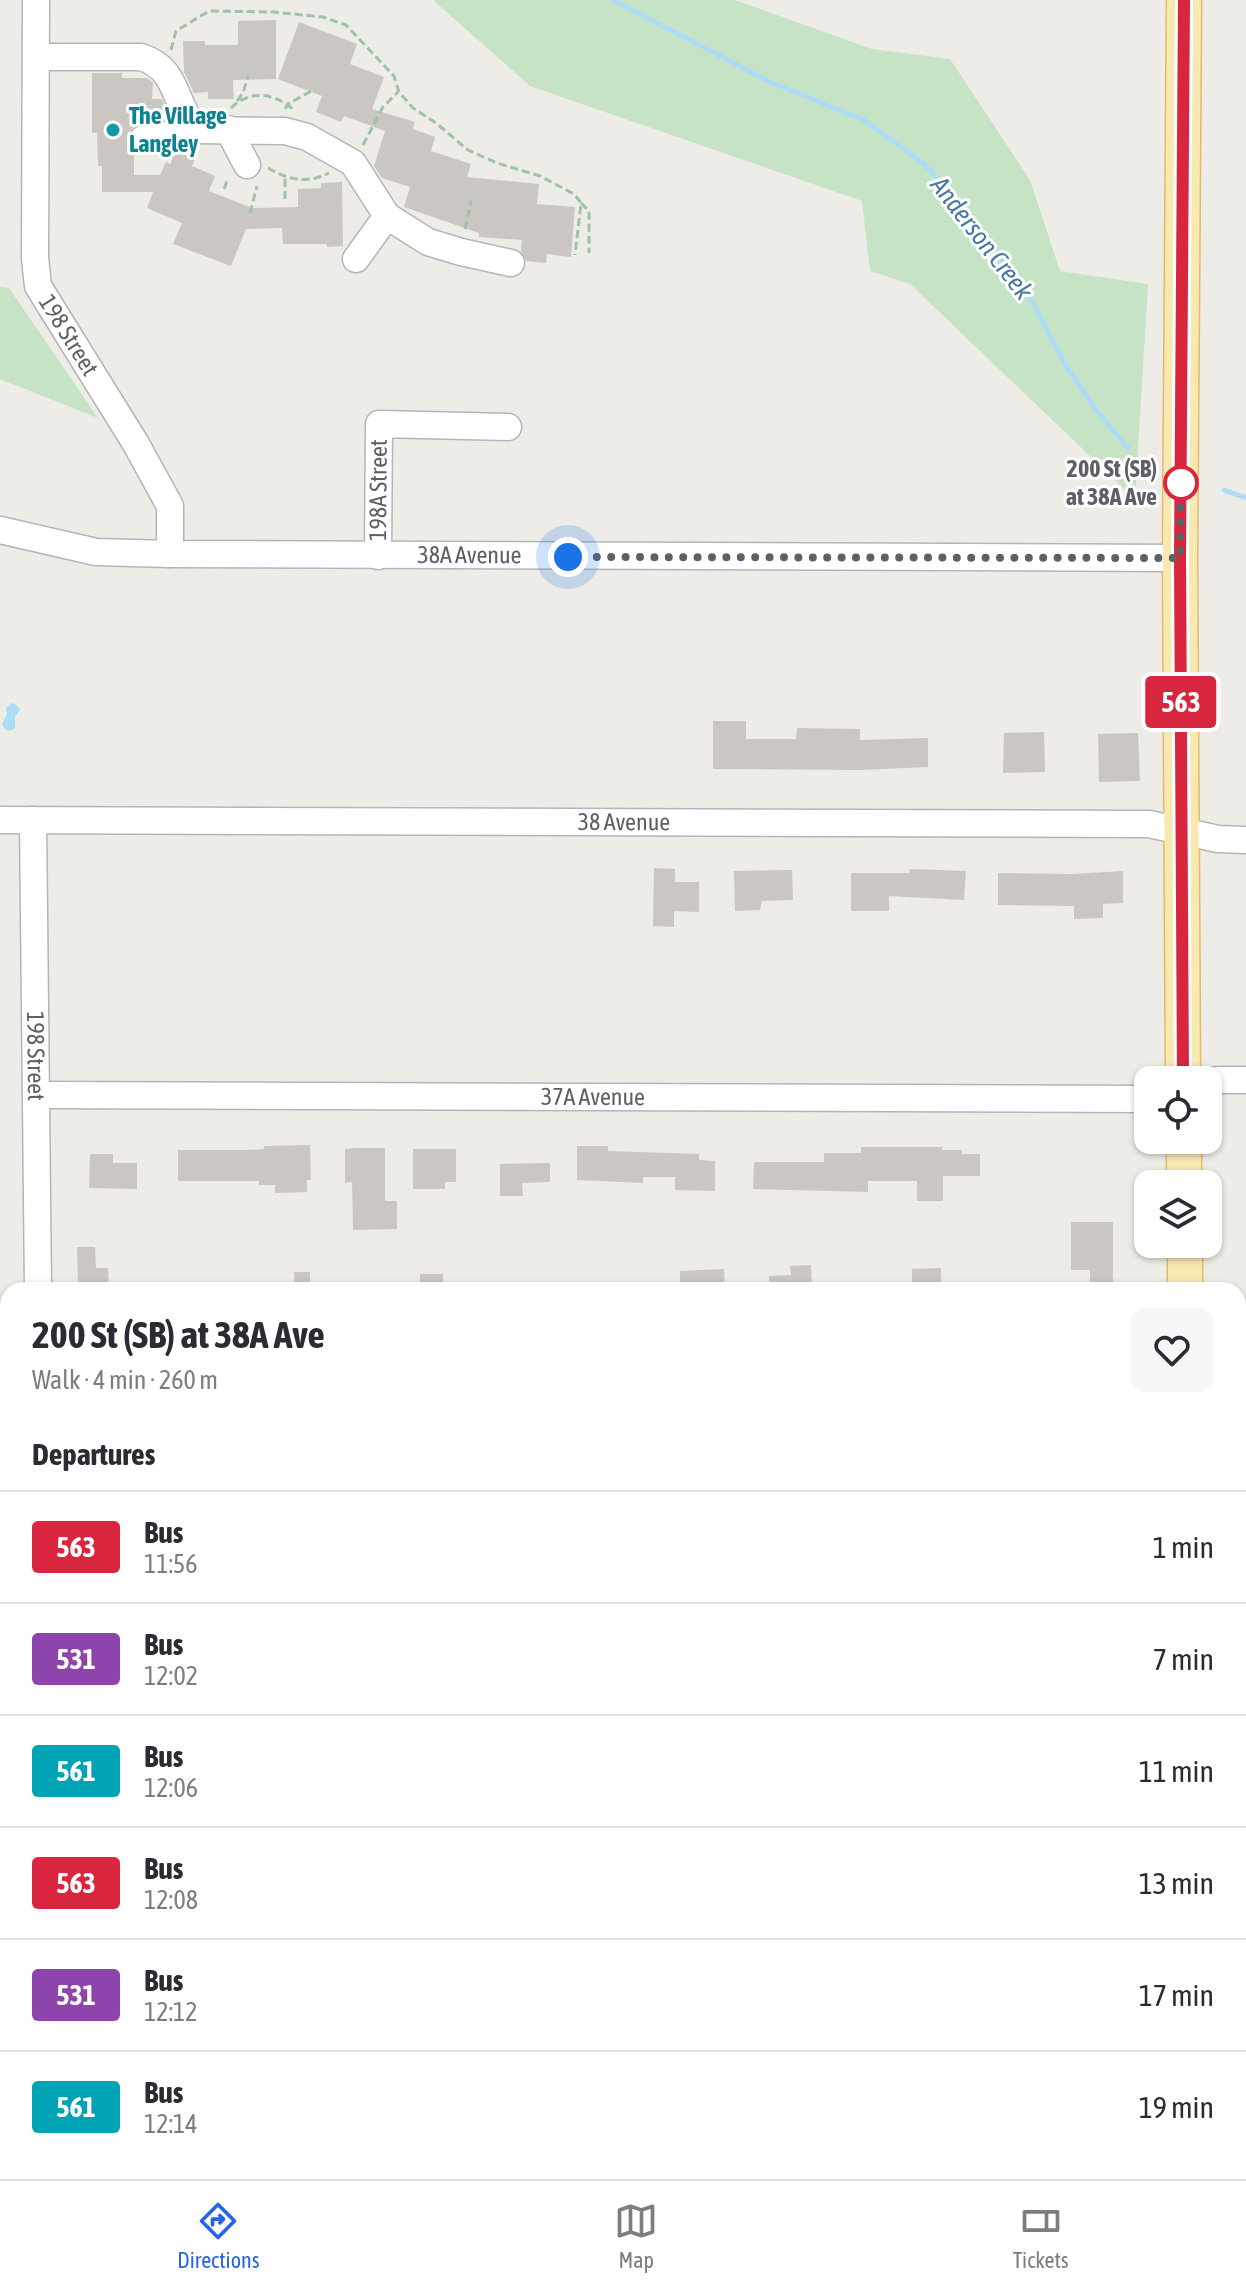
<!DOCTYPE html>
<html lang="en">
<head>
<meta charset="utf-8">
<style>
  :root { --surface:#fff; --page:#f7f7f7; --text:#2b2b33; --muted:#7c7c81; --line:#e1e1e2; --accent:#2563eb }
  body { margin:0; font-family:"Asap Condensed",sans-serif; background:var(--page); color:var(--text); height:100vh; display:flex; flex-direction:column; font-size:30px; white-space:nowrap }
  * { box-sizing:border-box; margin:0 }
  p { font-size:26px; color:var(--muted) }
  .icon { flex:none; width:44px; height:44px; fill:none; stroke:currentColor; stroke-width:2; stroke-linecap:round; stroke-linejoin:round }
  .map { position:relative; flex:1; overflow:hidden }
  .panel { position:absolute; left:0px; top:1282px; width:1246px; height:898px; display:flex; flex-direction:column; background:var(--surface); border-radius:24px 24px 0 0; box-shadow:0 2px 6px #0004 }
  .panel>* { flex:none }
  .badge { padding:0 16px; border-radius:6px; font-size:28px; line-height:52px }
  .fabs { position:absolute; left:1134px; top:1066px; display:grid; gap:16px }
  .fabs a { display:grid; place-items:center; width:88px; height:88px; border-radius:16px; background:var(--surface); box-shadow:0 2px 6px #0004; font-size:40px }
  .you { position:absolute; width:40px; height:40px; margin:-20px; border:6px solid #fff; border-radius:50%; background:#1a73e8; box-shadow:0 0 0 12px #1a73e833 }
  .map>.badge { position:absolute; translate:-50% -50%; box-shadow:0 0 0 4px #fff }
  h2 { padding:0 32px; font-size:30px; line-height:72px }
  .round { display:grid; place-items:center; flex:none; width:84px; height:84px; border-radius:16px; background:var(--page) }
  .headline { display:flex; align-items:center; justify-content:space-between; height:136px; padding:0 32px }
  h1 { font-size:38px; font-weight:700; line-height:60px }
  ul { padding:0; list-style:none }
  li { display:flex; align-items:center; gap:24px; height:112px; padding:0 32px; border-top:2px solid var(--line) }
  li div { flex:1 }
  li b { display:block; font-size:30px }
  li em { font-style:normal }
  li .badge { min-width:88px; font-weight:700; text-align:center }
  .tab-bar { display:flex; justify-content:space-around; align-items:center; height:112px; border-top:2px solid var(--line); background:var(--surface); font-size:22px; color:var(--muted) }
  .tab-bar a { display:grid; justify-items:center; gap:4px }
  .tab-bar .current { color:var(--accent) }
  .map>svg:first-child { display:block }
  .green { fill:#c7e3c5 }
  .water { fill:#addcf7 }
  .lines { fill:none; stroke-linecap:round; stroke-linejoin:round }
  .stream { stroke:#addcf7; stroke-width:5 }
  .building { fill:#cac7c2 }
  .minor-casing { stroke:#b3b6b9; stroke-width:29 }
  .major-casing { stroke:#e5ba68; stroke-width:37 }
  .path { stroke:#9ec4a6; stroke-width:3; stroke-dasharray:8 4; stroke-linecap:butt }
  .minor { stroke:#fff; stroke-width:26 }
  .major { stroke:#f8e8b1; stroke-width:34 }
  .line-casing { stroke:#fff; stroke-width:18 }
  .line { stroke:#d7263d; stroke-width:12 }
  .walk { stroke:#5d6165; stroke-width:8; stroke-dasharray:0 14.4 }
  .culture-dot { fill:#0f9aa8; stroke:#fff; stroke-width:3 }
  .stop-dot { fill:#fff; stroke:#d7263d; stroke-width:4 }
  .labels { text-anchor:middle; stroke-width:6; stroke-linejoin:round; paint-order:stroke }
  .culture-label { font-size:24px; font-weight:bold; fill:#0d838f; stroke:#fff; text-anchor:start }
  .street-label { font-size:24px; fill:#5d6165; stroke:#fff }
  .stop-label { font-size:24px; font-weight:bold; fill:#5d6165; stroke:#fff; text-anchor:end }
  .water-label { font-size:26px; font-style:italic; fill:#4779a0; stroke:#fff }
</style>
</head>
<body>
<div class="map">
<svg width="1246" height="2179" viewBox="0 0 1246 2179">
  <rect width="100%" height="100%" fill="#eeece6"/>
  <path class="green" d="M433,0H735L872,49L950,59L1030,180L1060,271L1148,284L1135,499L910,284L870,271L862,201L530,86Z
    M0,287L9,288L98,418L0,379Z
    M1238,1972H1246V2138H1238Z"/>
  <path class="water" d="M12,703L17,705L20,710L15,717V729L8,731L4,728L2,723L7,715L6,708Z"/>
  <g class="lines">
    <path class="stream" d="M613,0L768,81L864,120L924,164L963,206L1028,294L1066,366L1096,410L1128,448
      M1224,490L1246,498"/>
  </g>
  <path class="building" d="M276,20V79L233,80L234,99H208V92L194,93L184,72L183,41H205V45H238V21Z
    M299,22L357,44L350,64L384,77L372,109L415,122L413,129L435,137L431,151L471,164L467,177L539,184L537,204L575,207L571,257L547,254L546,263L526,261L521,251L522,240L479,237V233L404,207L410,187L382,178L374,166L385,131L344,116L341,122L316,112L322,96L278,79Z
    M92,73H122V78H147L153,83L152,99H162L166,109V116L134,117V126L128,133L127,141L134,152V175H160L166,162L170,164L176,151L195,159L192,166L215,176L209,191L252,208L298,207V189L321,188V183L342,182L343,246L327,247V244H283L282,228L246,229L231,266L173,244L182,223L147,208L153,192H102V166H98L97,133H92Z
    M713,721H746V739H796L797,728L860,729V740L928,738V767L859,770L713,769Z
    M1044,732L1045,772L1003,773L1004,733Z
    M1138,733L1140,781L1099,782L1098,734Z
    M654,868L675,869V882H699V912L674,911V927L653,926Z
    M910,869L966,871L964,900L889,896V911H851V873H909Z
    M792,870L793,900L762,901L760,910L735,911L734,871Z
    M1123,871V903L1103,904V918L1074,919V906L998,905V873L1073,874Z
    M310,1145L311,1180H307V1192L275,1193V1185H259V1181H178V1150H248L264,1149V1146Z
    M577,1146H608V1151L699,1154V1160L715,1161V1191L675,1190V1177H643V1183L577,1180Z
    M861,1147H942V1150H962V1154H980V1176H943V1201H917V1181H868V1192L753,1189L754,1162H824V1153H861Z
    M355,1148H385V1201H397V1229L353,1230L352,1182L345,1183V1149Z
    M413,1149H456V1182H445V1189H413Z
    M90,1154H113V1163H137V1189L89,1188Z
    M550,1163V1182L522,1183L523,1196H500V1164Z
    M1071,1222H1113V1290H1090V1270H1071Z
    M77,1247H95L96,1268H108L109,1290H92V1285L78,1286Z
    M811,1265L812,1290H770L769,1276L791,1275L790,1266Z
    M941,1268V1290H912V1269Z
    M724,1269L725,1290H680V1271Z
    M294,1272H310V1290H295Z
    M420,1274H443V1290H420Z"/>
  <g class="lines">
    <defs>
      <g id="minor">
        <path id="s1" d="M36,0L35,258L38,286L136,444L170,506V554"/>
        <path d="M36,57H141C179,69 173,103 196,130L285,131L307,137L353,163L387,216L428,242L461,252L511,263"/>
        <path d="M228,129L247,165"/>
        <path d="M143,139L196,130"/>
        <path d="M356,259L387,216"/>
        <path id="s2" d="M0,530L96,552L170,554L1180,558"/>
        <path id="s3" d="M378,556L379,424L508,427"/>
        <path id="s4" d="M0,820L1149,824L1218,839L1246,840"/>
        <path id="s5" d="M33,820L38,1290"/>
        <path d="M1208,1083L1217,1080H1246"/>
        <path id="s6" d="M37,1095L1148,1099"/>
        <path d="M1238,1358H1246"/>
        <path d="M1238,1635H1246"/>
        <path d="M32,2179V2172"/>
        <path d="M310,2179V2172"/>
      </g>
      <path id="major" d="M1183,1080L1180,558L1184,0
        M1184,1140V1184
        M1185,1244V1290
        M0,1937H8
        M1238,1945H1246
        M1191,2179V2172"/>
    </defs>
    <use href="#minor" class="minor-casing"/>
    <use href="#major" class="major-casing"/>
    <path class="path" d="M171,50L176,31L209,11L274,12L323,17L346,25L394,76L399,92L413,108L436,123L468,150L497,163L540,176L574,194L581,203L575,255
      M237,101L243,93L248,76
      M231,108C250,89 275,93 294,110
      M285,109L288,104L315,89
      M363,145L383,107L398,92
      M268,168C288,180 307,184 329,173
      M224,189L228,178
      M285,199V178
      M581,203L589,211V253
      M250,213L257,186
      M465,229L471,201"/>
    <use href="#minor" class="minor"/>
    <use href="#major" class="major"/>
  </g>
  <g class="lines">
    <defs>
      <path id="line" d="M1183,1080L1180,558L1184,0"/>
    </defs>
    <use href="#line" class="line-casing"/>
    <use href="#line" class="line"/>
    <path class="walk" d="M568,557L1180,558L1181,471V483"/>
  </g>
  <circle class="culture-dot" cx="113" cy="130" r="8"/>
  <circle class="stop-dot" cx="1181" cy="483" r="16"/>
  <g class="labels">
    <g class="culture-label">
      <text x="129" y="124">The Village<tspan x="129" dy="28">Langley</tspan></text>
    </g>
    <g class="street-label">
      <text dy="8" stroke="none"><textPath href="#s1" startOffset="344">198 Street</textPath></text>
      <text dy="8" stroke="none"><textPath href="#s3" startOffset="66">198A Street</textPath></text>
      <text dy="8" stroke="none"><textPath href="#s2" startOffset="472">38A Avenue</textPath></text>
      <text dy="8" stroke="none"><textPath href="#s4" startOffset="624">38 Avenue</textPath></text>
      <text dy="8" stroke="none"><textPath href="#s5" startOffset="236">198 Street</textPath></text>
      <text dy="8" stroke="none"><textPath href="#s6" startOffset="556">37A Avenue</textPath></text>
    </g>
    <g class="stop-label">
      <text x="1157" y="477">200 St (SB)<tspan x="1157" dy="28">at 38A Ave</tspan></text>
    </g>
    <g class="water-label">
      <text transform="translate(982 238) rotate(52)" y="9">Anderson Creek</text>
    </g>
  </g>
</svg>
<div class="fabs">
<a><svg class="icon" aria-label="locate" viewBox="0 0 24 24"><circle cx="12" cy="12" r="6"/><path d="M12 2v4M12 18v4M2 12h4M18 12h4"/></svg></a>
<a><svg class="icon" aria-label="layers" viewBox="0 0 24 24"><path d="M12 4l9 5-9 5-9-5zM3 14l9 5 9-5"/></svg></a>
</div>
<div class="you" style="left:568px;top:557px"></div>
<b class="badge" style="left:1181px;top:702px;background:#d7263d;color:#fff">563</b>
<section class="panel">
<div class="headline"><div><h1>200 St (SB) at 38A Ave</h1><p>Walk · 4 min · 260 m</p></div><a class="round"><svg class="icon" aria-label="heart" viewBox="0 0 24 24"><path d="M12 20l-8-8c-3-5 5-10 8-4 3-6 11-1 8 4z"/></svg></a></div>
<h2>Departures</h2>
<ul>
<li><span class="badge" style="background:#d7263d;color:#fff">563</span><div><b>Bus</b><p>11:56</p></div><em>1 min</em></li>
<li><span class="badge" style="background:#8e44ad;color:#fff">531</span><div><b>Bus</b><p>12:02</p></div><em>7 min</em></li>
<li><span class="badge" style="background:#00a3b4;color:#fff">561</span><div><b>Bus</b><p>12:06</p></div><em>11 min</em></li>
<li><span class="badge" style="background:#d7263d;color:#fff">563</span><div><b>Bus</b><p>12:08</p></div><em>13 min</em></li>
<li><span class="badge" style="background:#8e44ad;color:#fff">531</span><div><b>Bus</b><p>12:12</p></div><em>17 min</em></li>
<li><span class="badge" style="background:#00a3b4;color:#fff">561</span><div><b>Bus</b><p>12:14</p></div><em>19 min</em></li>
</ul>
</section>
</div>
<nav class="tab-bar">
<a class="current"><svg class="icon" aria-label="directions" viewBox="0 0 24 24"><path d="M12 3l9 9-9 9-9-9zM9 14v-3h6M13 9l2 2-2 2"/></svg>Directions</a>
<a><svg class="icon" aria-label="map" viewBox="0 0 24 24"><path d="M3 6l6-2 6 2 6-2v14l-6 2-6-2-6 2zM9 4v14M15 6v14"/></svg>Map</a>
<a><svg class="icon" aria-label="tickets" viewBox="0 0 24 24"><path d="M3 7h18v10H3zM15 7v10"/></svg>Tickets</a>
</nav>
</body>
</html>
